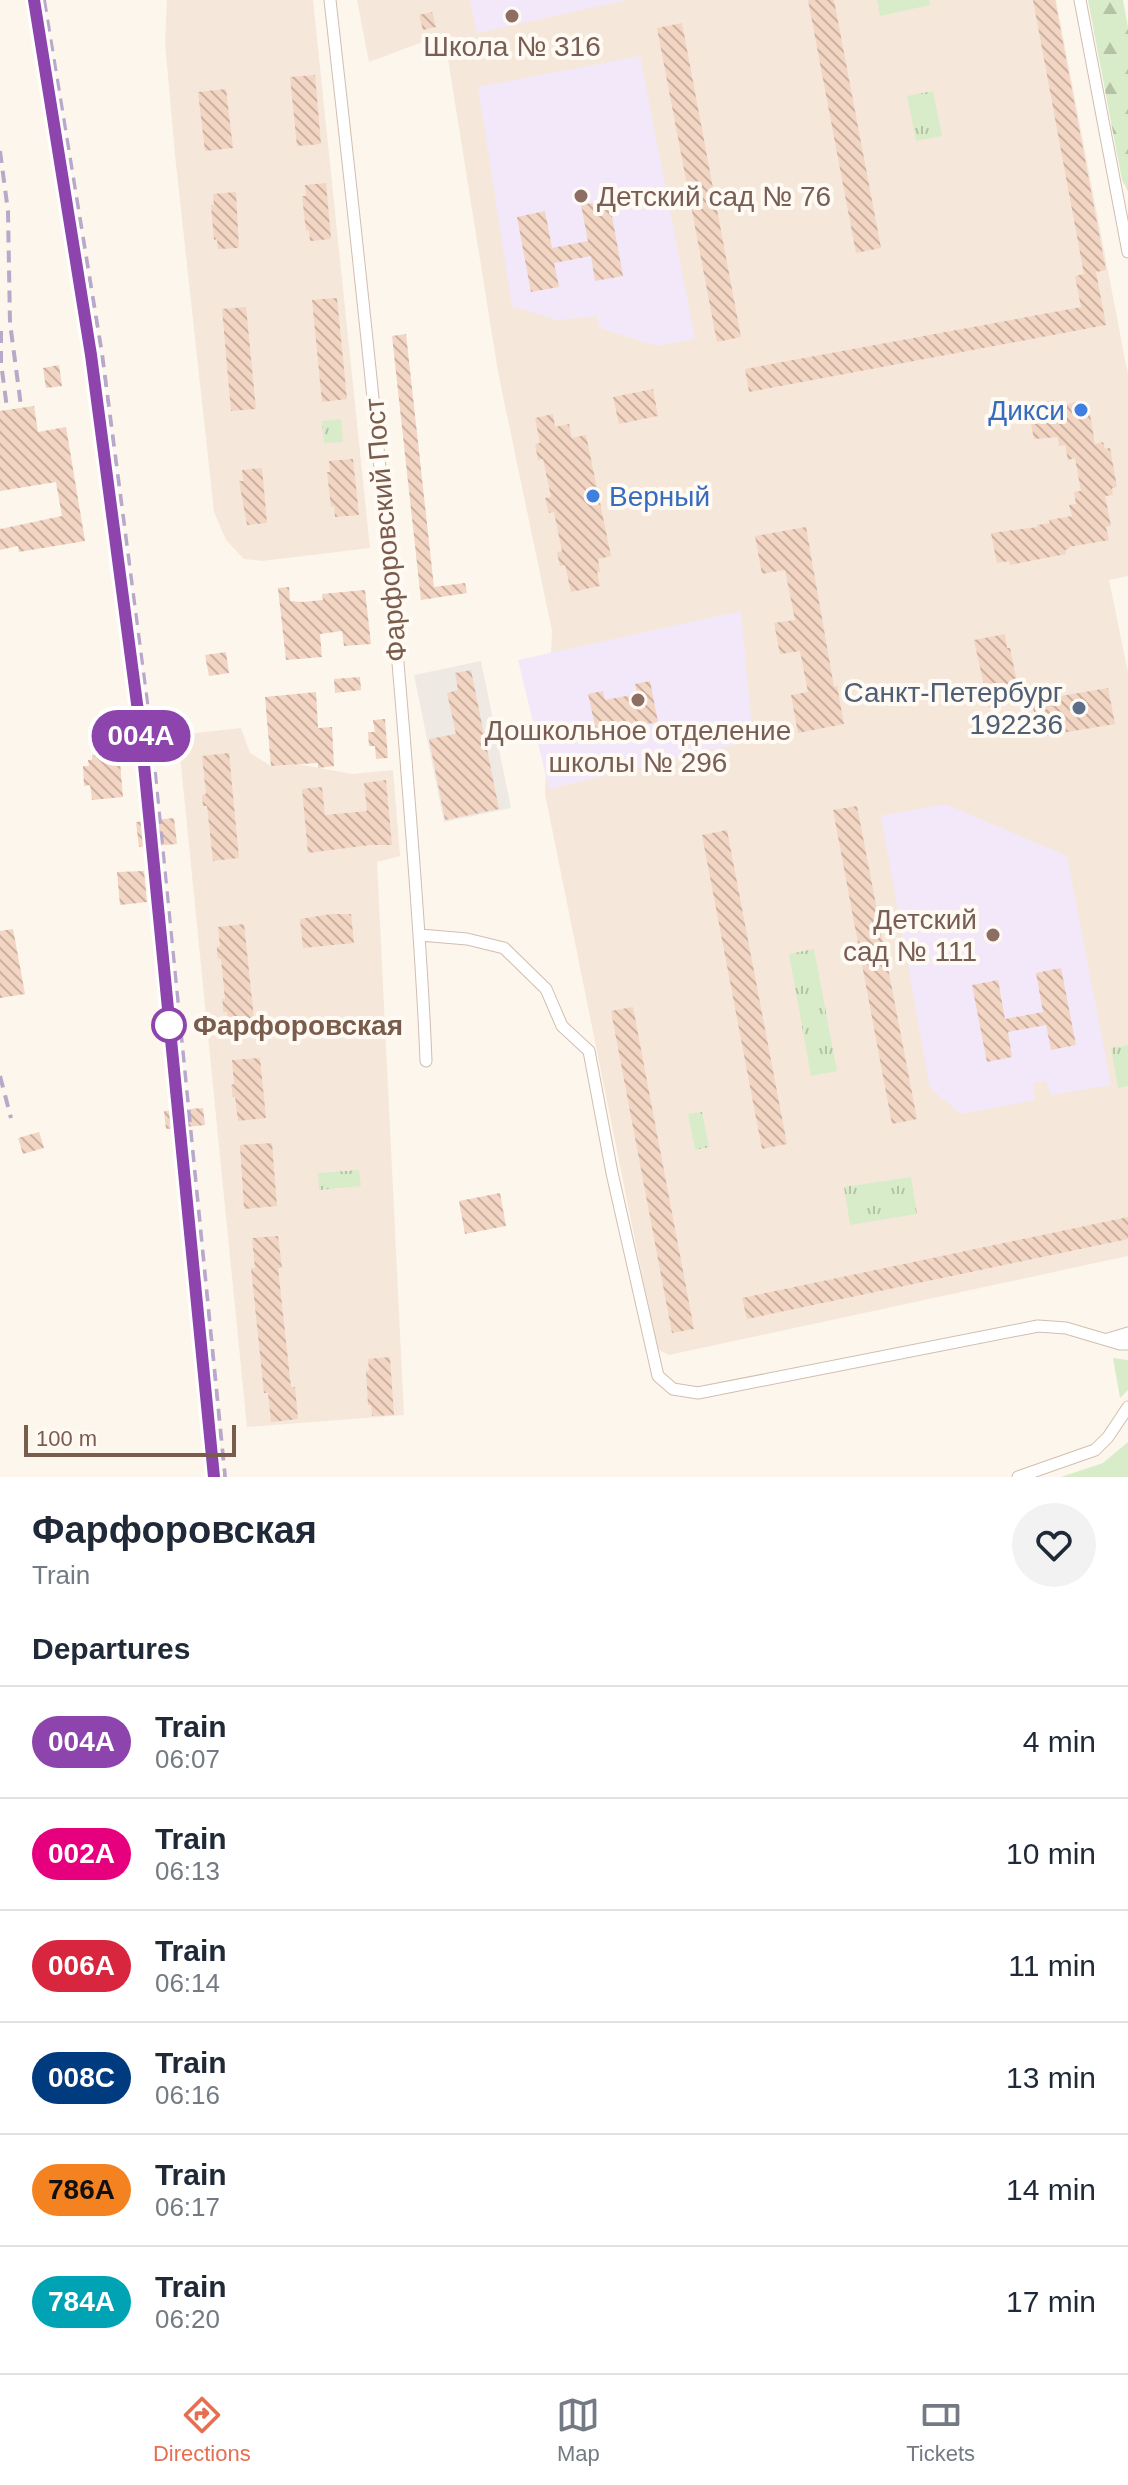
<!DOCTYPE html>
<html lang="en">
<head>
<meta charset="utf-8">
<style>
  :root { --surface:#fff; --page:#f2f2f3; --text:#1f2937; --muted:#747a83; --line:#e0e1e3; --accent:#e76f51 }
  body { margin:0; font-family:Helvetica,sans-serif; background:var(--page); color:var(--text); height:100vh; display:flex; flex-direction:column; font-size:30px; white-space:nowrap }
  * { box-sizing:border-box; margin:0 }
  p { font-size:26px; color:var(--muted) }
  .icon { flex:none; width:44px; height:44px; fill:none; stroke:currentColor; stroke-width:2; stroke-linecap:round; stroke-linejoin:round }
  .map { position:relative; height:1477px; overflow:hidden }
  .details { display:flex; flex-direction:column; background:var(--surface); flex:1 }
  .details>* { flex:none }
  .badge { padding:0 16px; border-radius:26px; font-size:28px; line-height:52px }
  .scale { position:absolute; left:24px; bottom:20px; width:212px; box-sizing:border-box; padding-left:8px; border:4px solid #7a5c4d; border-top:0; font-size:22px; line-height:28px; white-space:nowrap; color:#7a5c4d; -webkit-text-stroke:6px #fffaf3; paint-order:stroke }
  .map>.badge { position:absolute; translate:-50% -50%; box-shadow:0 0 0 4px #fff }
  h2 { padding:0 32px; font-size:30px; line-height:72px }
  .round { display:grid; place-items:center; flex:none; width:84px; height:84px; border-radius:42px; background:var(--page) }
  .summary { display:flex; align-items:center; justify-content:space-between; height:136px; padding:0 32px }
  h1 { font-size:38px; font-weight:800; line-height:60px }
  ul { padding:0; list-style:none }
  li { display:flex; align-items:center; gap:24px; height:112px; padding:0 32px; border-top:2px solid var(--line) }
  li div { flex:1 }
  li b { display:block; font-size:30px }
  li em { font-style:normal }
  li .badge { min-width:88px; font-weight:700; text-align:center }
  .dock { display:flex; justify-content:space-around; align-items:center; height:112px; border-top:2px solid var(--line); background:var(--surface); font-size:22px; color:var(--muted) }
  .dock a { display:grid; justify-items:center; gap:4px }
  .dock .active { color:var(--accent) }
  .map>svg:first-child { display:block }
  .residential { fill:#f5e8da }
  .industrial { fill:#efe9e4 }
  .education { fill:#f3e8fa }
  .green { fill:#d8ecc9 }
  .forest { fill:url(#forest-firs) }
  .park { fill:url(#park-tufts) }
  .building { fill:url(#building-back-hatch) }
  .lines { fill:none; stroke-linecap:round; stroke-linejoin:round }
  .minor-casing { stroke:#d1beb0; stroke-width:13 }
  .minor { stroke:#fff; stroke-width:11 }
  .rail { stroke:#b9a8c9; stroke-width:4; stroke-dasharray:12 8; stroke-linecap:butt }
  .line-casing { stroke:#fff; stroke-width:18 }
  .line { stroke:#8e44ad; stroke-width:12 }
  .education-dot { fill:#8d6e63; stroke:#fffaf3; stroke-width:3 }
  .shop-dot { fill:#3f7fe0; stroke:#fffaf3; stroke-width:3 }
  .service-dot { fill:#5c6f8a; stroke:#fffaf3; stroke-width:3 }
  .stop-dot { fill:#fff; stroke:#8e44ad; stroke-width:4 }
  .labels { text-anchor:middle; stroke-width:8; stroke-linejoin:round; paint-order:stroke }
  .education-label { font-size:28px; fill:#785e54; stroke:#fffaf3 }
  .shop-label { font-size:28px; fill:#366cbe; stroke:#fffaf3; text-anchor:end }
  .street-label { font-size:28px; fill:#7a5c4d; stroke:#fffaf3 }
  .service-label { font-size:28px; fill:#4e5e75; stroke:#fffaf3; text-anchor:end }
  .stop-label { font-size:28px; font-weight:bold; fill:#7a5c4d; stroke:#fffaf3; text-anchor:start }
</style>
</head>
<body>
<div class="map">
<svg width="1128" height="1477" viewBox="0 0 1128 1477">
  <defs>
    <pattern id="forest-firs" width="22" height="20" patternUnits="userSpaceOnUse" patternTransform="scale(2)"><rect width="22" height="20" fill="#d8ecc9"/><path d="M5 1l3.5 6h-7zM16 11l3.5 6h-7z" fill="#b4c2a5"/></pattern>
    <pattern id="park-tufts" width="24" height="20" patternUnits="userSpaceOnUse" patternTransform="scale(2)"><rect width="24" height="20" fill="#d8ecc9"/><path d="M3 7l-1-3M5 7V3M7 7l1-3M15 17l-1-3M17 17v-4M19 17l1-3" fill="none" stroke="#b4c2a5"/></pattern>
    <pattern id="building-back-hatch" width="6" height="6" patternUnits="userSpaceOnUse" patternTransform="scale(2)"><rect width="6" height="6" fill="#f3d5c3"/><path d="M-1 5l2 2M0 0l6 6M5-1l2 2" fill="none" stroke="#cab0a1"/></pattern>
  </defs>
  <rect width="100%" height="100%" fill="#fdf6ec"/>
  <path class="residential" d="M167,0H313L370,548L262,561L244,559L226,540L214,512L175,155L165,42Z
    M357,0H1056L1128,375V576L1109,580L1128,672V1256L669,1355L657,1349L545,794L552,631L498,372L444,34L369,62Z
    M241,728L250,753L271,766L298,764L352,774L393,770L400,856L377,862L404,1415L247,1427L178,735Z"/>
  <path class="industrial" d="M481,661L511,808L444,822L414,675Z"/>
  <path class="education" d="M470,0H626L477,33Z
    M640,56L695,339L657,346L600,328L597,316L557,320L512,306L478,87Z
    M741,611L753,740L549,789L518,660Z
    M945,804L1067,856L1111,1085L1051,1095L1046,1081L1033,1083L1035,1100L961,1114L930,1088L881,816Z"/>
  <path class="green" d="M877,0H929L930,5L880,16Z
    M1113,1358L1128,1360V1390L1120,1398Z
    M1128,1442V1477H1061L1103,1463Z"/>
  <path class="forest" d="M1088,0H1123L1128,27V191L1122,180Z"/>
  <path class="park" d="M933,91L942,136L916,141L907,96Z
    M341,419L343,442L324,443L322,421Z
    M814,949L837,1071L811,1076L789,954Z
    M1128,1045V1086L1118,1088L1111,1048Z
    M702,1112L709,1147L695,1150L688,1114Z
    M359,1170L361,1186L319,1190L318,1173Z
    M911,1177L917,1214L850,1225L844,1187Z"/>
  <path class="building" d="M808,0H834L881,248L856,253Z
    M1033,0H1055L1106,270L1096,272L1106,325L749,392L745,369L1081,307L1075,276L1084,274Z
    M432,12L436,27L423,30L419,15Z
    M682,23L741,337L717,342L657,28Z
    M315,75L321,144L297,146L290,77Z
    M226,89L233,148L205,151L198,92Z
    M326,183L331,239L310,241L309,230L306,231L302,196H306L305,185Z
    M236,192L239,248L218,249L217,239L214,240L211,205H214L213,194Z
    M609,200L623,276L595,281L591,256L554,263L559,287L531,292L517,217L545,211L552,248L588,241L581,205Z
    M337,298L347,399L322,402L312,300Z
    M246,307L256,409L231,411L222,309Z
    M406,334L434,587L465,583L467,593L421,600L392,336Z
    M59,365L62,386L46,388L43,368Z
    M653,389L658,416L619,424L613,397Z
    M1054,400L1056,406L1083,401L1086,414H1090L1095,444L1103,442L1105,449L1110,448L1117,487L1112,488L1113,495L1105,496L1111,526L1106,527L1109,540L1069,547V549L1065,550L1066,554L1010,565L1009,561L997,563L991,533L1038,527L1037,525L1050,523L1049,520L1072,516L1069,505L1076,504L1074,492L1081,491L1075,458L1068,460L1065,445L1059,446L1058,437L1034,439L1028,409L1041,407L1040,403Z
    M34,406L38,432L66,427L85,541L19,552L18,546L0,550V529L62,516L56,482L0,491V411Z
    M553,414L555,427L569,424L572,438L586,435L611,556L598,559L600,572H597L600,586L571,592L565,565L560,566L557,552L562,551L554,512L549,513L545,498L551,497L543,459L538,460L535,444L540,443L535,418Z
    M353,459L359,515L335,517L334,506L331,507L327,472H330L329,461Z
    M262,468L267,523L247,525L239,481H243L242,470Z
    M806,527L834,687L837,686L844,724L798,733L791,695L808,692L800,651L780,654L774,623L795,620L785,570L762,574L755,536Z
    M289,587L290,601L302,602L323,600L322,594L365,590L371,644L344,646L342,631L320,634L322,657L286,660L278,588Z
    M1005,634L1007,648H1010L1021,702L989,708L974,640Z
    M226,652L229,673L209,676L205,655Z
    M471,670L499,809L445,820L429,739L456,734L447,693L458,690L455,673Z
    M360,677L361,690L335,693L334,679Z
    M650,681L658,722L597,735L588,694L603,691L605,700L637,694L635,684Z
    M1108,688L1115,724L1038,737L1032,701Z
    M316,692L318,728L332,727L334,766L318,768V763L271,766L265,697Z
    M385,719L388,758L376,759L375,746H369L368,732H375L373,720Z
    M119,750L123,797L92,800L90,785L84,786L83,766H89L88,760H92V755Z
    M229,753L239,858L213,861L207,806H203L202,795L206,794L202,756Z
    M386,780L392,845H370L308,853L302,789L322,787L325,815L367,811L364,783Z
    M857,806L917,1119L892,1124L833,810Z
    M174,818L177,844L139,847L136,822Z
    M727,830L787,1144L762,1149L702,835Z
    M144,871L147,902L120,905L117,872Z
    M331,914H351L354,943L303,948L300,919Z
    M244,924L255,1028L228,1030L227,1012H223V1005L222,999H225L221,959H218L217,953V947L220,946L218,927Z
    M13,929L25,994L0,998V931Z
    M1061,968L1076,1045L1051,1050L1046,1025L1008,1032L1012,1057L987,1062L972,985L998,980L1005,1019L1043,1012L1036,973Z
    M633,1007L694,1329L672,1333L611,1011Z
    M260,1058L266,1118L238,1121L235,1096L233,1097L231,1085L234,1084L232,1060Z
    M203,1108L205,1125L166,1129L164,1111Z
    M39,1132L44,1148L23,1154L18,1138Z
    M272,1143L277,1206L244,1209L240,1145Z
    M500,1193L506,1226L465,1234L459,1201Z
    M1128,1217V1239L747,1319L742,1298Z
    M278,1236L282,1268H278L291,1387H295L298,1419L271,1422L268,1393H264L251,1268H255L252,1238Z
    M390,1357L394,1415L372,1416L371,1405H368L366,1371L369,1370L368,1359Z"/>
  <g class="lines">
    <defs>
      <path id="minor" d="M330,0C358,249 385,498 405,747C413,852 422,956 426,1061
        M1080,0L1128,252
        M420,935L467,939L504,948L546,989L562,1026L589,1051L612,1173L658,1376L673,1389L698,1393L1038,1326L1066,1328L1120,1344H1128
        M1108,1339L1128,1333
        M1018,1477L1095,1450L1108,1437L1128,1407"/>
    </defs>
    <use href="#minor" class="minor-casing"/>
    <use href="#minor" class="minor"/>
    <path class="rail" d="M44,0L102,354L151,733L225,1477
      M0,151L8,211L10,323L21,406
      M1,331V363L7,408
      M0,1076L11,1118"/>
  </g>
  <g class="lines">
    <defs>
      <path id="line" d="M34,0L91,355L141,734L214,1477"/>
    </defs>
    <use href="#line" class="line-casing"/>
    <use href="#line" class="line"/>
  </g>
  <g class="education-dot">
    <circle cx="512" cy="16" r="8"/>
    <circle cx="581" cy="196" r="8"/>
    <circle cx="638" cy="700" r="8"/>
    <circle cx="993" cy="935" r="8"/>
  </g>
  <g class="shop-dot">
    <circle cx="1081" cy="410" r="8"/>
    <circle cx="593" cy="496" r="8"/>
  </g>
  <circle class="service-dot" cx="1079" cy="708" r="8"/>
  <circle class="stop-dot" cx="169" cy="1025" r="16"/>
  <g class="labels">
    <g class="education-label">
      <text x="512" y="56">Школа № 316</text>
      <text x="597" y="206" text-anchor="start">Детский сад № 76</text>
      <text x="638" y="740">Дошкольное отделение<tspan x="638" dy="32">школы № 296</tspan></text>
      <text x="977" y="929" text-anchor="end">Детский<tspan x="977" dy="32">сад № 111</tspan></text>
    </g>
    <g class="shop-label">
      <text x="1065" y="420">Дикси</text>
      <text x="609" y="506" text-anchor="start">Верный</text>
    </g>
    <g class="street-label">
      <text transform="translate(385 530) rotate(-95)" y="10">Фарфоровский Пост</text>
    </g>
    <g class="service-label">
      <text x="1063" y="702">Санкт-Петербург<tspan x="1063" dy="32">192236</tspan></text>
    </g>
    <g class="stop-label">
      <text x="193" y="1035">Фарфоровская</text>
    </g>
  </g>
</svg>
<div class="scale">100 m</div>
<b class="badge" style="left:141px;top:736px;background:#8e44ad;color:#fff">004А</b>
</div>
<section class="details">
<div class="summary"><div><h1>Фарфоровская</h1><p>Train</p></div><a class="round"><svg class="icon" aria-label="heart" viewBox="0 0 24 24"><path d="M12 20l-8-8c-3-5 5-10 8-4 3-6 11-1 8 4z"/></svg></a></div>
<h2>Departures</h2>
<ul>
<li><span class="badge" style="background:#8e44ad;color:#fff">004А</span><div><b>Train</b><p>06:07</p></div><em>4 min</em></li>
<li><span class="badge" style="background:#e6007e;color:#fff">002А</span><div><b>Train</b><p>06:13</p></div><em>10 min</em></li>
<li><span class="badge" style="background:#d7263d;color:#fff">006А</span><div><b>Train</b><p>06:14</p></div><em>11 min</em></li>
<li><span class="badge" style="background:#003b80;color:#fff">008С</span><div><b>Train</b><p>06:16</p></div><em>13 min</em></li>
<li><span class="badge" style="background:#f58220;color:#111">786А</span><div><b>Train</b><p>06:17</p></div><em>14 min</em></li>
<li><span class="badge" style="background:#00a3b4;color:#fff">784А</span><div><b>Train</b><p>06:20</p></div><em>17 min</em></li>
</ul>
</section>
<nav class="dock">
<a class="active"><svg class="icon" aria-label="directions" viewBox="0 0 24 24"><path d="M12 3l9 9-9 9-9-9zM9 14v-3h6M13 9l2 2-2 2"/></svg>Directions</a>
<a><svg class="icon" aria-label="map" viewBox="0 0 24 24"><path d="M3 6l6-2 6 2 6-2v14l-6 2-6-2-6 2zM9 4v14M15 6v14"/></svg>Map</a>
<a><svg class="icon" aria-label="tickets" viewBox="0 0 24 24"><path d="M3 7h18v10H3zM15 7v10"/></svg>Tickets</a>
</nav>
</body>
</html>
